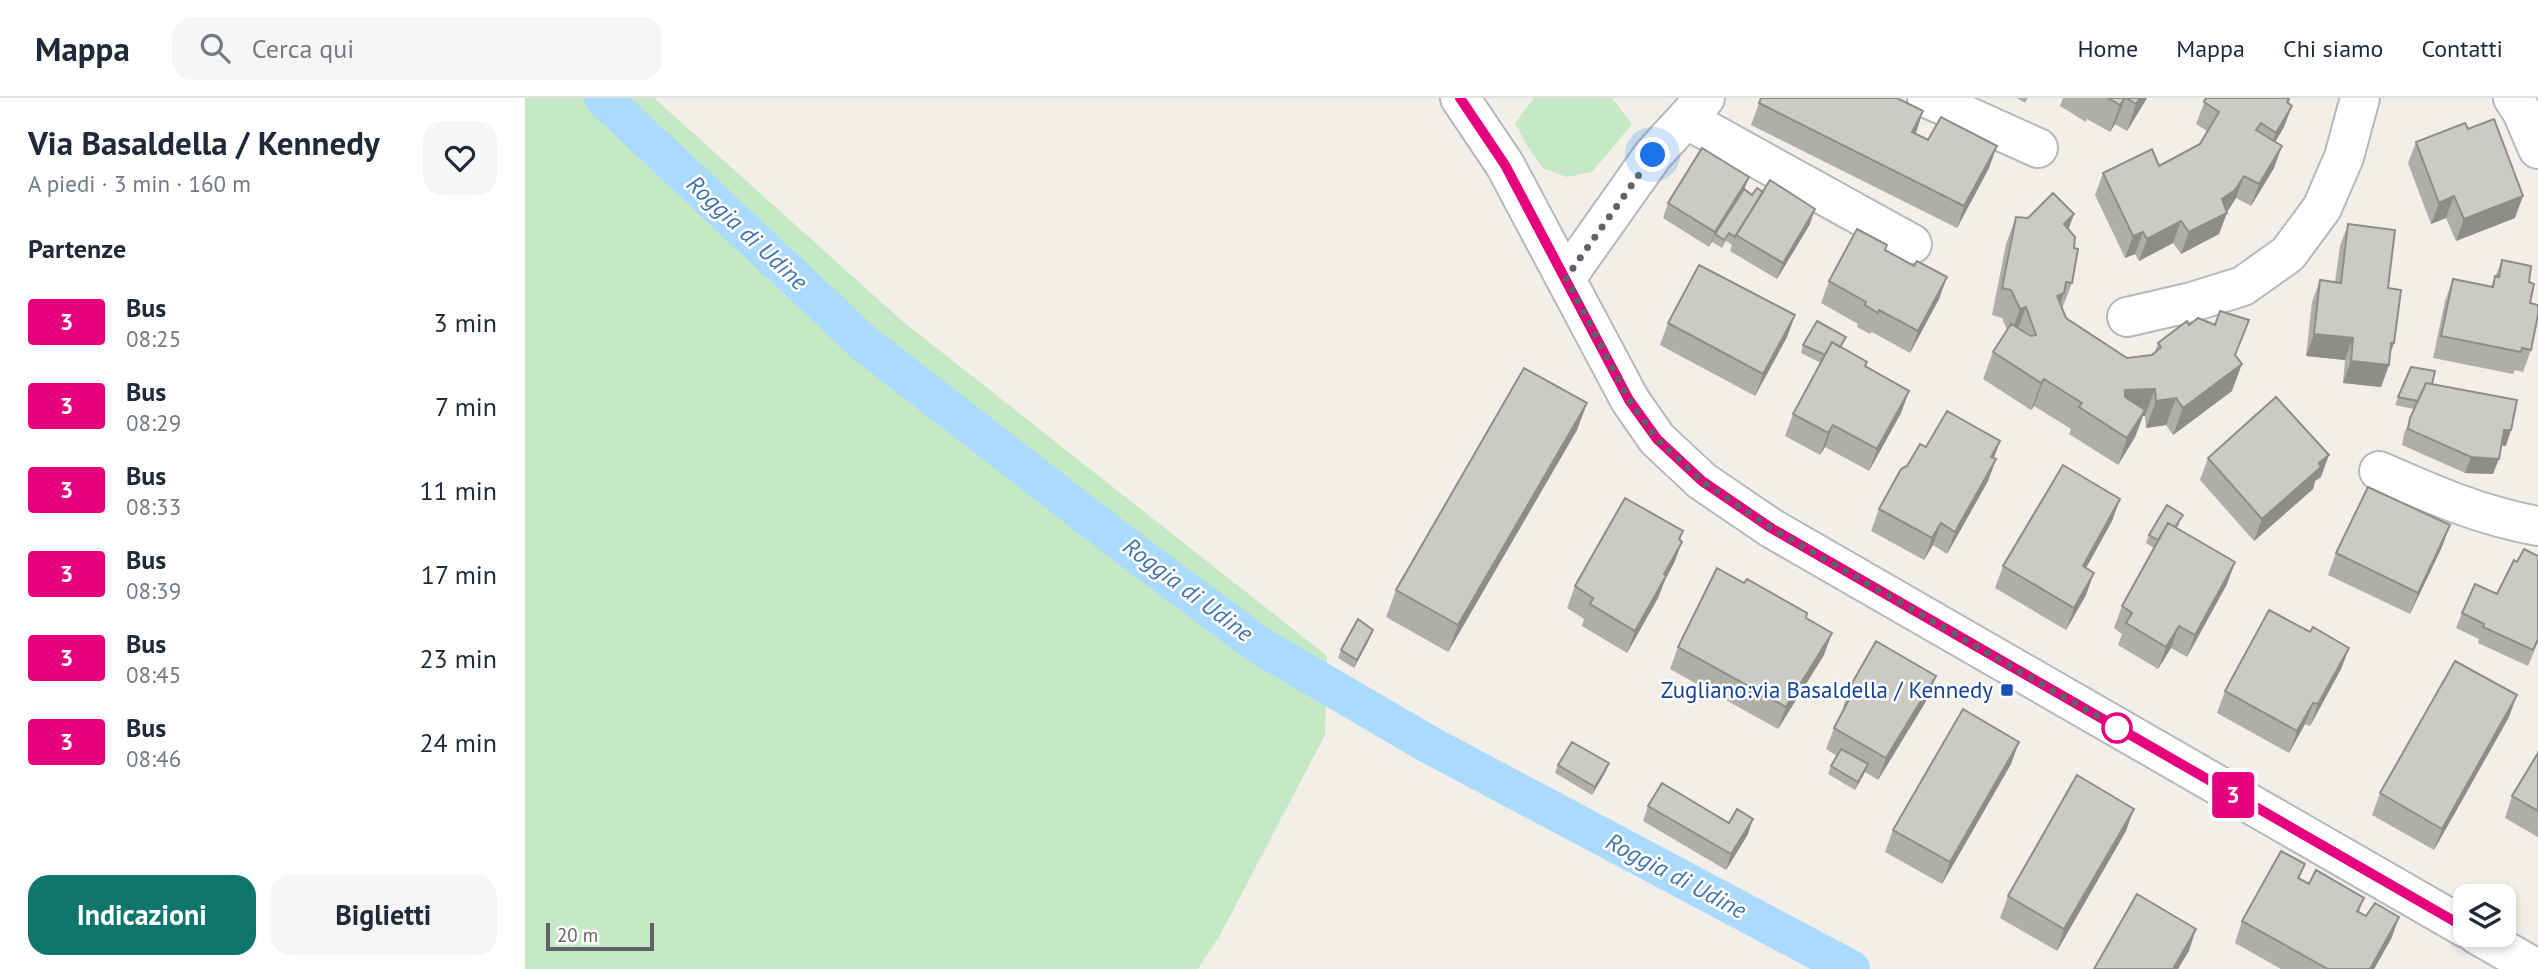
<!DOCTYPE html>
<html lang="it">
<head>
<meta charset="utf-8">
<style>
  :root { --surface:#fff; --page:#f6f6f7; --text:#1f2937; --muted:#747a83; --line:#e0e1e3; --accent:#0f766e }
  body { margin:0; font-family:"PT Sans",sans-serif; background:var(--page); color:var(--text); height:100vh; display:flex; flex-direction:column; font-size:26px; white-space:nowrap }
  * { box-sizing:border-box; margin:0 }
  p { font-size:23px; color:var(--muted) }
  .icon { flex:none; width:38px; height:38px; fill:none; stroke:currentColor; stroke-width:2; stroke-linecap:round; stroke-linejoin:round }
  .map { position:relative; flex:1; overflow:hidden }
  .panel { display:flex; flex-direction:column; background:var(--surface); width:525px }
  .panel>* { flex:none }
  .badge { padding:0 14px; border-radius:5px; font-size:24px; line-height:46px }
  .controls { position:absolute; left:1928px; top:786px; display:grid; gap:14px }
  .controls a { display:grid; place-items:center; width:63px; height:63px; border-radius:14px; background:var(--surface); box-shadow:0 4px 10px #0003; font-size:35px }
  .scale { position:absolute; left:21px; bottom:18px; width:108px; box-sizing:border-box; padding-left:7px; border:4px solid #5f6368; border-top:0; font-size:19px; line-height:24px; white-space:nowrap; color:#5f6368; -webkit-text-stroke:5px #fff; paint-order:stroke }
  .you { position:absolute; width:35px; height:35px; margin:-18px; border:5px solid #fff; border-radius:50%; background:#1a73e8; box-shadow:0 0 0 10px #1a73e833 }
  .map>.badge { position:absolute; translate:-50% -50%; box-shadow:0 0 0 4px #fff }
  h2 { padding:0 28px; font-size:26px; line-height:63px }
  .round { display:grid; place-items:center; flex:none; width:74px; height:74px; border-radius:21px; background:var(--page) }
  .overview { display:flex; align-items:center; justify-content:space-between; height:119px; padding:0 28px }
  h1 { font-size:33px; font-weight:700; line-height:52px }
  .primary-button { display:flex; gap:14px; margin-top:auto; padding:14px 28px }
  .primary-button a { flex:1; height:80px; border-radius:21px; background:var(--accent); color:#fff; font-size:28px; font-weight:700; line-height:80px; text-align:center }
  .primary-button a+a { background:var(--page); color:var(--text) }
  ul { padding:0; list-style:none }
  li { display:flex; align-items:center; gap:21px; height:84px; padding:0 28px }
  li div { flex:1 }
  li b { display:block; font-size:26px }
  li em { font-style:normal }
  li .badge { min-width:77px; font-weight:700; text-align:center }
  header { display:flex; align-items:center; gap:42px; box-sizing:border-box; height:98px; padding:0 35px; background:var(--surface); border-bottom:2px solid var(--line) }
  header strong { font-size:33px }
  nav { display:flex; gap:38px; margin-inline-start:auto; font-size:24px }
  .search { width:490px; height:63px; background:var(--page); display:flex; align-items:center; gap:18px; box-sizing:border-box; padding:0 24px; border-radius:21px; color:var(--muted); font-size:26px }
  main { display:flex; flex:1; min-height:0 }
  .map>svg:first-child { display:block }
  .green { fill:#c5e8c5 }
  .lines { fill:none; stroke-linecap:round; stroke-linejoin:round }
  .canal { stroke:#aadaff; stroke-width:38 }
  .minor-casing { stroke:#b5b8bc; stroke-width:42 }
  .minor { stroke:#fff; stroke-width:38 }
  .wall { fill:#afaea9 }
  .shaded-wall { fill:#8f8d8a }
  .building { fill:#cccac5; stroke:#8f8d8a; stroke-width:2 }
  .line-casing { stroke:#fff; stroke-width:16 }
  .line { stroke:#e6007e; stroke-width:10 }
  .walk { stroke:#5f6368; stroke-width:7; stroke-dasharray:0 12.6 }
  .transit-dot { fill:#1a4fb4; stroke:#fff; stroke-width:2.5 }
  .stop-dot { fill:#fff; stroke:#e6007e; stroke-width:3.5 }
  .labels { text-anchor:middle; stroke-width:5; stroke-linejoin:round; paint-order:stroke }
  .transit-label { font-size:23px; fill:#164399; stroke:#fff; text-anchor:end }
  .water-label { font-size:24px; font-style:italic; fill:#4174aa; stroke:#fff }
</style>
</head>
<body>
<header>
<strong>Mappa</strong>
<div class="search"><svg class="icon" aria-label="search" viewBox="0 0 24 24"><circle cx="10" cy="10" r="6"/><path d="M15 15l6 6"/></svg>Cerca qui</div>
<nav><a>Home</a><a>Mappa</a><a>Chi siamo</a><a>Contatti</a></nav>
</header>
<main>
<section class="panel">
<div class="overview"><div><h1>Via Basaldella / Kennedy</h1><p>A piedi · 3 min · 160 m</p></div><a class="round"><svg class="icon" aria-label="heart" viewBox="0 0 24 24"><path d="M12 20l-8-8c-3-5 5-10 8-4 3-6 11-1 8 4z"/></svg></a></div>
<h2>Partenze</h2>
<ul>
<li><span class="badge" style="background:#e6007e;color:#fff">3</span><div><b>Bus</b><p>08:25</p></div><em>3 min</em></li>
<li><span class="badge" style="background:#e6007e;color:#fff">3</span><div><b>Bus</b><p>08:29</p></div><em>7 min</em></li>
<li><span class="badge" style="background:#e6007e;color:#fff">3</span><div><b>Bus</b><p>08:33</p></div><em>11 min</em></li>
<li><span class="badge" style="background:#e6007e;color:#fff">3</span><div><b>Bus</b><p>08:39</p></div><em>17 min</em></li>
<li><span class="badge" style="background:#e6007e;color:#fff">3</span><div><b>Bus</b><p>08:45</p></div><em>23 min</em></li>
<li><span class="badge" style="background:#e6007e;color:#fff">3</span><div><b>Bus</b><p>08:46</p></div><em>24 min</em></li>
</ul>
<div class="primary-button"><a>Indicazioni</a><a>Biglietti</a></div>
</section>
<div class="map">
<svg width="2013" height="871" viewBox="0 0 2013 871">
  <rect width="100%" height="100%" fill="#f1efe8"/>
  <path class="green" d="M0,0H129L376,222L802,558L800,637L695,837L673,871H0Z
    M1009,0H1087L1107,26L1067,74L1042,79L1018,70L1003,49L990,25Z"/>
  <g class="lines">
    <path class="canal" d="M78,0L340,246L606,452L734,547L903,646L1326,871"/>
    <defs>
      <path id="minor" d="M935,0L980,67L1105,302L1132,341L1177,383L1246,430L1941,830
        M1402,0L1513,50
        M1988,0L1997,14L2013,51
        M1161,21L1387,146
        M1041,180L1128,57L1180,0
        M1602,219L1667,204L1718,188L1763,156L1797,110L1819,59L1835,0
        M1854,373C1906,396 1956,418 2013,428
        M1951,836L2012,871"/>
    </defs>
    <use href="#minor" class="minor-casing"/>
    <use href="#minor" class="minor"/>
  </g>
  <path class="wall" d="M1492,0H1503L1500,5Z
    M1538,0H1622L1602,33L1590,26L1585,34L1562,21L1561,24L1535,8Z
    M1681,0H1765L1759,29L1750,44L1749,70L1726,108L1711,100L1702,114L1694,136L1656,156L1648,145L1614,163L1610,156L1600,160L1570,97L1578,75L1634,68L1675,46L1682,33L1671,26Z
    M1234,5L1390,36L1464,70L1432,130L1226,27Z
    M1943,31L1990,120L1931,143L1921,120L1906,126L1883,65L1891,44Z
    M1219,92L1227,97L1285,126L1252,181L1205,153L1207,147L1201,143L1197,150L1187,144L1184,149L1138,120L1143,105Z
    M1549,116L1543,131L1549,150L1547,185L1537,211L1541,220L1602,260L1627,257L1630,254L1633,245L1664,227L1710,258L1707,293L1648,337L1641,327L1621,330L1620,318H1618L1610,339L1593,367L1544,336L1546,331L1509,308L1506,312L1458,281L1468,254L1482,232L1477,220L1467,217L1481,146L1491,119L1503,120Z
    M1823,126L1863,190L1869,245L1865,256L1864,267L1856,289L1818,285L1820,262L1781,258L1787,204L1795,182L1810,184L1815,148Z
    M1360,152L1414,201L1385,255L1347,234L1345,236L1332,229L1333,226L1296,205L1304,183Z
    M1977,162L2004,184L2006,252L1998,274L1990,272L1988,276L1908,260L1920,203L1928,181L1966,189Z
    M1270,217L1262,239L1230,298L1135,247L1143,225Z
    M1278,247L1316,249L1340,268L1384,293L1376,315L1344,373L1300,349L1295,357L1260,338L1268,316L1296,265L1276,255Z
    M1886,269L1981,348L1976,347L1968,376L1940,375L1877,347L1879,336L1889,311L1870,307Z
    M1062,305L1052,332L923,554L861,519L871,492Z
    M1475,343L1469,360L1471,361L1463,383L1422,456L1408,447L1399,462L1346,433L1354,411L1382,368L1401,349Z
    M1683,360L1796,379L1790,383L1788,391L1729,443L1675,382Z
    M1595,401L1587,423L1561,470V497L1541,532L1470,490L1478,468Z
    M1655,425L1652,430L1710,464L1702,486L1662,559L1646,550L1633,571L1593,547L1597,536L1589,530L1597,508L1629,450L1621,445L1624,437Z
    M1155,442L1157,444L1149,465L1140,482L1133,500L1102,555L1057,528L1059,521L1042,510L1050,488Z
    M1917,449L1885,516L1803,477L1811,455Z
    M2013,458V544L2003,568L1953,545L1954,541L1931,530L1937,515L1972,496L1992,464Z
    M1281,520L1299,557L1253,631L1145,571L1153,549Z
    M1785,534L1824,550L1816,571L1785,628L1780,626L1764,655L1692,615L1700,593Z
    M845,540L829,570L813,560L816,552Z
    M1411,578L1403,600L1353,682L1340,674L1330,692L1303,676L1306,668L1312,658L1301,651L1309,630L1319,610L1318,609L1326,587Z
    M1984,619L1909,752L1847,717L1855,695Z
    M2013,655V739L1980,720L1987,698Z
    M1084,665L1081,673L1067,697L1030,675L1033,667Z
    M1486,666L1417,786L1360,754L1368,732Z
    M1123,708L1204,725L1223,736L1201,772L1118,723Z
    M1601,733L1532,853L1475,820L1483,798Z
    M1780,766L1774,781L1784,786L1839,800L1834,814L1841,818L1874,819L1866,841L1849,871H1756L1710,845L1717,823Z"/>
  <path class="shaded-wall" d="M1600,0L1590,26L1585,34L1595,7Z
    M1615,0H1622L1602,33L1611,6Z
    M1767,8L1759,29L1743,56L1751,35Z
    M1398,13L1391,35L1379,56L1387,34Z
    M1472,48L1464,70L1432,130L1439,108Z
    M1757,48L1749,70L1726,108L1734,86Z
    M1719,78L1711,100L1702,114L1699,116L1702,115L1694,136L1656,156L1664,134Z
    M1224,79L1218,95L1190,136L1184,149L1190,134Z
    M1929,98L1921,120L1906,126L1914,105Z
    M1998,98L1990,120L1931,143L1939,121Z
    M1290,111L1285,126L1252,181L1258,165Z
    M1549,116L1539,143V126Z
    M1656,123L1648,145L1614,163L1622,141Z
    M1618,134L1610,156L1600,160L1608,138Z
    M1422,179L1414,201L1385,255L1393,233Z
    M1539,195L1529,222L1532,198Z
    M1501,209L1491,236L1485,238L1495,211Z
    M1270,217L1262,239L1230,298L1238,276Z
    M1724,222L1703,276L1717,266L1707,293L1648,337L1658,310Z
    M1789,236L1828,240L1820,262L1781,258Z
    M1866,245H1869L1861,267H1864L1856,289L1818,285L1826,263Z
    M1519,281L1509,308L1506,312L1516,285Z
    M1630,291L1620,318H1618L1610,339L1593,367L1602,340L1590,319L1600,292Z
    M1384,293L1376,315L1344,373L1352,351Z
    M1651,300L1641,327L1621,330L1631,303Z
    M1062,305L1052,332L923,554L933,527Z
    M1308,327L1300,349L1295,357L1303,335Z
    M1979,332H1986L1981,348L1973,347Z
    M1475,343L1467,365L1466,359Z
    M1804,357L1796,379L1790,383L1788,391L1729,443L1737,421L1794,365Z
    M1946,359L1974,361L1968,376L1940,375Z
    M1471,361L1463,383L1422,456L1430,434Z
    M1595,401L1587,423L1550,490L1558,468Z
    M1416,425L1408,447L1399,462L1407,440Z
    M1925,427L1917,449L1885,516L1893,495Z
    M1158,433L1149,457L1157,444L1149,465L1140,482L1133,500L1102,555L1110,533Z
    M1710,464L1702,486L1662,559L1670,537Z
    M1569,475L1561,497L1541,532L1549,510Z
    M1654,528L1646,550L1633,571L1641,549Z
    M848,532L845,540L829,570L832,562Z
    M1307,535L1299,557L1253,631L1261,609Z
    M1824,550L1816,571L1785,628L1793,606Z
    M1411,578L1403,600L1353,682L1361,660Z
    M1992,597L1984,619L1909,752L1917,731Z
    M1788,605L1780,626L1764,655L1772,633Z
    M1494,644L1486,666L1417,786L1425,764Z
    M1084,665L1081,673L1067,697L1070,689Z
    M1343,666L1340,674L1330,692L1333,684Z
    M1609,711L1601,733L1532,853L1539,831Z
    M1228,721L1223,736L1201,772L1206,756Z
    M1874,819L1866,841L1849,871H1845Z
    M1671,831L1664,853L1653,871H1648Z"/>
  <path class="building" d="M1236,0H1372L1398,13L1387,34L1403,42L1416,19L1472,48L1439,108L1234,5Z
    M1583,0H1600L1595,7Z
    M1601,0H1615L1611,6Z
    M1681,0H1764L1762,4L1767,8L1751,35L1736,25L1731,32L1757,48L1734,86L1719,78L1710,92L1697,101L1702,115L1664,134L1656,123L1622,141L1618,134L1608,138L1578,75L1627,51L1634,68L1675,46L1694,14L1679,4Z
    M1969,21L1998,98L1939,121L1929,98L1914,105L1891,44L1940,25L1943,31Z
    M1177,50L1224,79L1190,134L1143,105Z
    M1245,82L1290,111L1258,165L1211,137Z
    M1232,90L1238,94L1210,139L1204,135L1199,142L1190,136L1219,91L1227,97Z
    M1528,95L1549,116L1539,126L1550,139L1549,150L1553,151L1547,185L1541,184L1539,195L1532,198L1541,220L1602,260L1627,257L1636,249L1633,245L1662,223L1664,227L1673,220L1690,227L1695,213L1724,222L1710,257L1717,266L1658,310L1651,300L1631,303L1630,291L1600,292V299L1620,312L1602,340L1554,309L1557,305L1519,281L1516,285L1468,254L1486,226L1506,238L1511,237L1501,209L1495,211L1486,192L1477,190L1491,119L1503,120Z
    M1823,126L1870,132L1863,190L1876,192L1869,245H1866L1864,267L1826,263L1828,240L1789,236L1795,182L1816,185Z
    M1332,131L1362,147L1360,152L1389,168L1392,163L1422,179L1393,233L1354,212L1353,215L1340,207L1341,204L1304,183Z
    M1977,162L2006,168L2004,184L2009,186L2005,205L2013,207V217L2006,252L1997,250L1996,254L1916,238L1928,181L1968,189L1970,178L1974,179Z
    M1174,167L1270,217L1238,276L1143,225Z
    M1292,223L1321,239L1315,249L1307,244L1300,257L1278,247Z
    M1307,244L1342,264L1340,268L1384,293L1352,351L1308,327L1303,335L1268,316Z
    M1886,269L1910,273L1907,286L1901,285L1893,303L1873,299Z
    M999,270L1062,305L933,527L871,492Z
    M1901,285L1992,302L1986,332H1979L1974,361L1946,359L1883,331L1885,320Z
    M1751,299L1804,357L1794,365L1796,369L1737,421L1683,360Z
    M1422,313L1475,343L1466,359L1471,361L1430,434L1416,425L1407,440L1354,411L1376,371L1382,368L1395,346L1401,349Z
    M1538,367L1595,401L1558,468L1569,475L1549,510L1478,468Z
    M1843,389L1925,427L1893,495L1811,455Z
    M1100,400L1158,433L1154,441L1157,444L1139,476L1141,478L1110,533L1065,506L1068,500L1050,488Z
    M1642,407L1658,417L1650,429L1643,425L1633,442L1624,437Z
    M1643,425L1710,464L1670,537L1654,528L1641,549L1601,525L1607,515L1597,508Z
    M1999,451L2013,458V541L2008,552L1958,529L1959,526L1937,515L1950,486L1972,496L1989,462L1992,464Z
    M1192,470L1219,485L1222,481L1282,515L1281,520L1307,535L1261,609L1153,549Z
    M1744,512L1785,534L1788,529L1824,550L1793,606L1788,605L1772,633L1700,593Z
    M833,521L848,532L832,562L816,552Z
    M1351,543L1411,578L1361,660L1309,630L1330,590L1326,587Z
    M1930,563L1992,597L1917,731L1855,695Z
    M1438,611L1494,644L1425,764L1368,732Z
    M1047,644L1084,665L1070,689L1033,667Z
    M1316,651L1343,666L1333,684L1306,668Z
    M2013,655V713L1987,698Z
    M1552,677L1609,711L1539,831L1483,798Z
    M1137,685L1204,725L1212,711L1228,721L1206,756L1123,708Z
    M1756,753L1780,766L1773,780L1784,786L1791,772L1839,800L1832,813L1841,818L1850,805L1874,819L1845,871H1803L1717,823Z
    M1612,796L1671,831L1648,871H1569Z"/>
  <g class="lines">
    <defs>
      <path id="line" d="M935,0L980,67L1104,302L1132,341L1177,383L1246,430L1941,830"/>
    </defs>
    <use href="#line" class="line-casing"/>
    <use href="#line" class="line"/>
    <path class="walk" d="M1128,57L1041,180L1104,302L1132,341L1177,383L1246,430L1595,631L1592,630"/>
  </g>
  <rect class="transit-dot" x="1475" y="585" width="14" height="14" rx="3.5"/>
  <circle class="stop-dot" cx="1592" cy="630" r="14"/>
  <g class="labels">
    <g class="transit-label">
      <text x="1468" y="600">Zugliano:via Basaldella / Kennedy</text>
    </g>
    <g class="water-label">
      <text transform="translate(222 135) rotate(43)" y="8">Roggia di Udine</text>
      <text transform="translate(663 492) rotate(37)" y="8">Roggia di Udine</text>
      <text transform="translate(1151 778) rotate(28)" y="8">Roggia di Udine</text>
    </g>
  </g>
</svg>
<div class="controls">
<a><svg class="icon" aria-label="layers" viewBox="0 0 24 24"><path d="M12 4l9 5-9 5-9-5zM3 14l9 5 9-5"/></svg></a>
</div>
<div class="scale">20 m</div>
<div class="you" style="left:1128px;top:57px"></div>
<b class="badge" style="left:1708px;top:697px;background:#e6007e;color:#fff">3</b>
</div>
</main>
</body>
</html>
